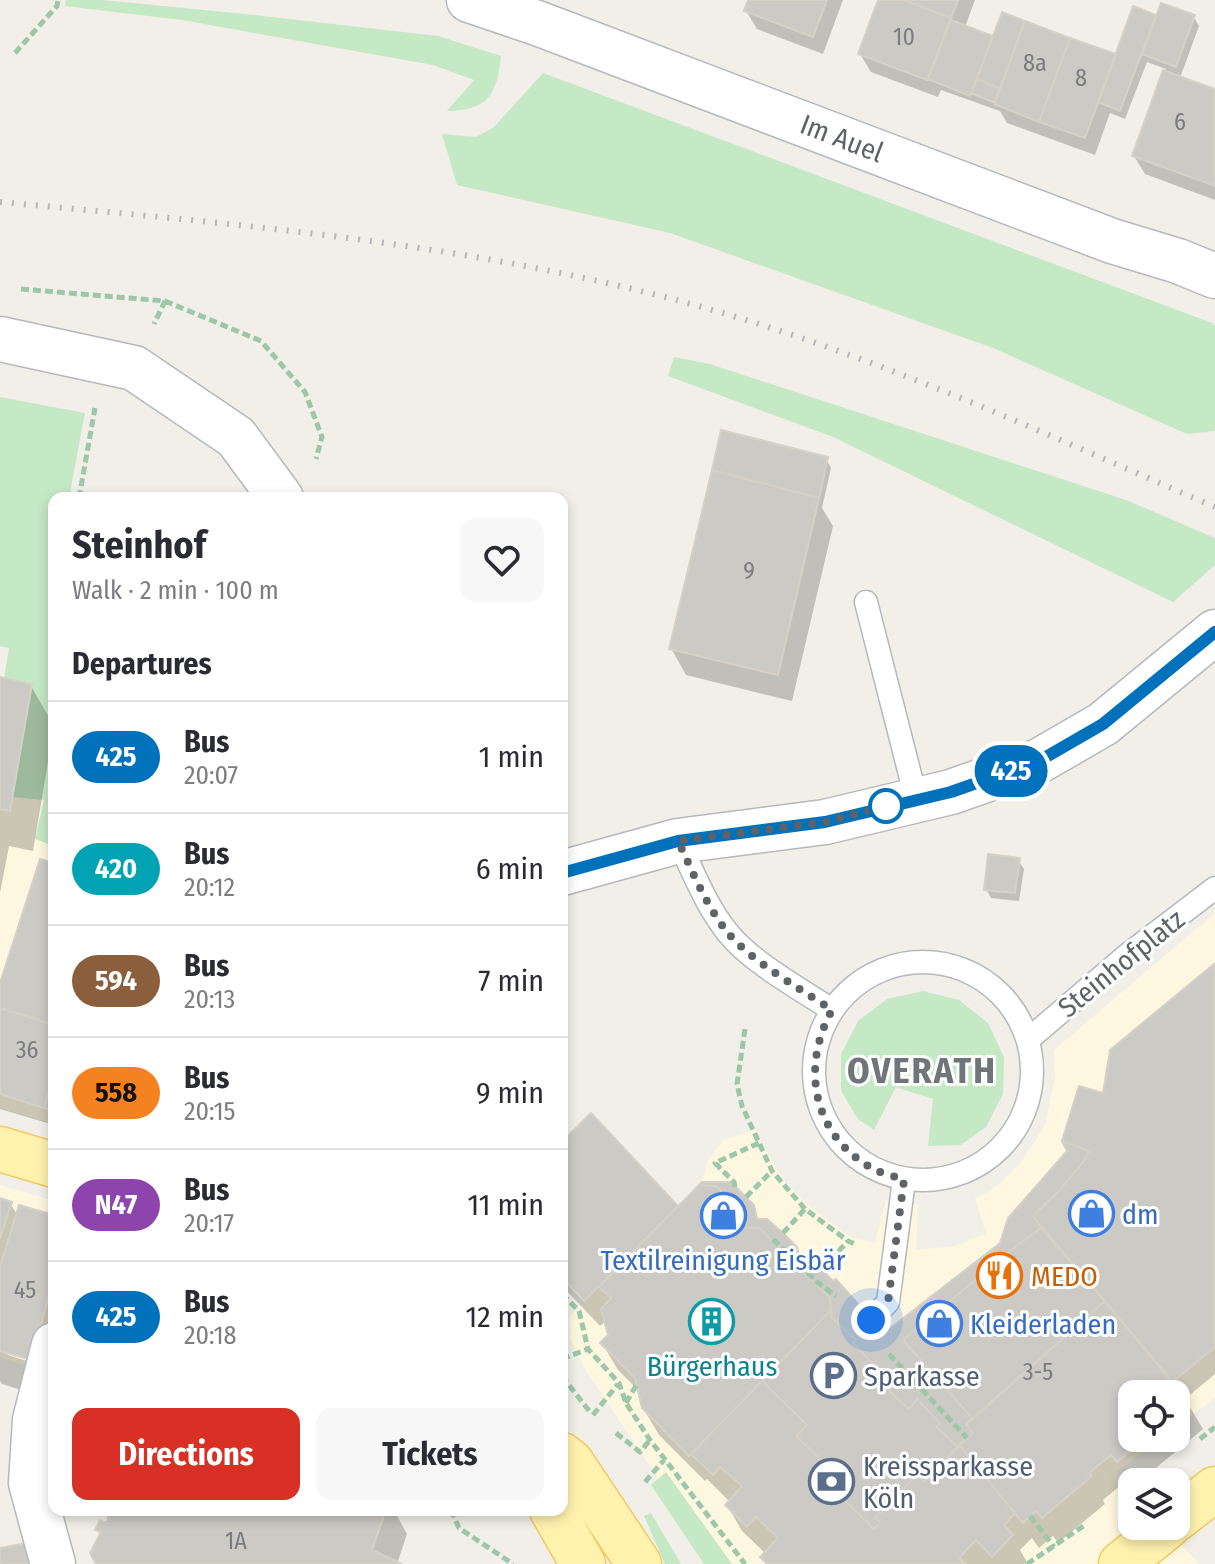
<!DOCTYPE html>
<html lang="en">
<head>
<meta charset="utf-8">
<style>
  :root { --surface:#fff; --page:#f7f7f7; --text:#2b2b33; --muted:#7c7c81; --line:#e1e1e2; --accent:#d93025 }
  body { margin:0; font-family:"Fira Sans Condensed",sans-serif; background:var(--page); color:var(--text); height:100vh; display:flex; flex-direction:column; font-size:30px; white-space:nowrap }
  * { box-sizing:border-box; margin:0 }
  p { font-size:26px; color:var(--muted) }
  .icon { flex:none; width:44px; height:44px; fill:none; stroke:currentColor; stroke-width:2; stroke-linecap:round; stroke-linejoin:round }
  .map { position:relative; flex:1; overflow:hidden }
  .side { position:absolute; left:48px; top:492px; width:520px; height:1024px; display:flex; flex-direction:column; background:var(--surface); border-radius:16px; box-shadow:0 4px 12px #0003 }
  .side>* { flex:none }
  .badge { padding:0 16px; border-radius:26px; font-size:28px; line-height:52px }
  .tools { position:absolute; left:1118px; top:1380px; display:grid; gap:16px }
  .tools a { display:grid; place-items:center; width:72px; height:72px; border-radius:16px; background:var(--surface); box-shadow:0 4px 12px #0003; font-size:40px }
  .you { position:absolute; width:40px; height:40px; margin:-20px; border:6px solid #fff; border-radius:50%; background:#1a73e8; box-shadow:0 0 0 12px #1a73e833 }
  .map>.badge { position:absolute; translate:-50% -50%; box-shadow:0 0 0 4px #fff }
  h2 { padding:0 24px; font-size:30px; line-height:72px }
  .round { display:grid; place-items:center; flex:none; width:84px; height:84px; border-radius:16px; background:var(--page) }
  .summary { display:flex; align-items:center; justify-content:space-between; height:136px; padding:0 24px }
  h1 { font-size:38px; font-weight:700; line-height:60px }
  .cta { display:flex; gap:16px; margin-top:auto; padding:16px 24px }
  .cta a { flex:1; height:92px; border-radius:16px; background:var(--accent); color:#fff; font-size:32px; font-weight:700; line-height:92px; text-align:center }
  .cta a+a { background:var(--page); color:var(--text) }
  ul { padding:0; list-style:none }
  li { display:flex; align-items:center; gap:24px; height:112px; padding:0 24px; border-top:2px solid var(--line) }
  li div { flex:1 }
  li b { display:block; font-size:30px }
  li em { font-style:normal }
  li .badge { min-width:88px; font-weight:700; text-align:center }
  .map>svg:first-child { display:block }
  .commercial { fill:#fef7e0 }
  .green { fill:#c5e8c5 }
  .shadow { fill:#0003; fill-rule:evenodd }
  .building { fill:#cccac5; stroke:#d6d1c6; stroke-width:2 }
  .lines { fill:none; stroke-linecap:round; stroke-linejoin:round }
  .service-casing { stroke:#b5b8bc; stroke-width:25 }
  .minor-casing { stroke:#b5b8bc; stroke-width:47 }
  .tertiary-casing { stroke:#b5b8bc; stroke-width:47 }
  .primary-casing { stroke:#f2c960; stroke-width:47 }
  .path { stroke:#9cc7a9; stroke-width:5; stroke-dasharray:8 4; stroke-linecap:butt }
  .service { stroke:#fff; stroke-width:22 }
  .minor { stroke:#fff; stroke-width:44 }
  .tertiary { stroke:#fff; stroke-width:44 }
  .primary { stroke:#fff2af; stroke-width:44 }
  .rail { stroke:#b6b7b8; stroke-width:6; stroke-dasharray:2 10; stroke-linecap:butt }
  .line-casing { stroke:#fff; stroke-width:18 }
  .line { stroke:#0072bc; stroke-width:12 }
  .walk { stroke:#5f6368; stroke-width:8; stroke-dasharray:0 14.4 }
  .stop-dot { fill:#fff; stroke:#0072bc; stroke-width:4 }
  .labels { text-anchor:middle; stroke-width:6; stroke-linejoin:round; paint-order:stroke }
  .number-label { font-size:24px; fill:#7a7d7f }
  .street-label { font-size:28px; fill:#5f6368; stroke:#fff }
  .shop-label { font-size:28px; fill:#366cbe; stroke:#fff; text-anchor:start }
  .food-label { font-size:28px; fill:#c56008; stroke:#fff; text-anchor:start }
  .culture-label { font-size:28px; fill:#0d838f; stroke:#fff }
  .service-label { font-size:28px; fill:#4e5e75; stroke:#fff; text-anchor:start }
  .district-label { font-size:36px; font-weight:bold; letter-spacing:2px; fill:#70757a; stroke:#fff }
</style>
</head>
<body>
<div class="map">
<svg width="1215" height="1564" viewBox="0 0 1215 1564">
  <rect width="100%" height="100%" fill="#f1efe8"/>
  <path class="commercial" d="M13,797L44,800L35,838L54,846V1124L0,1108V809L10,811Z
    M1215,913V1398L1176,1427V1394H1132V1438H1162L1117,1472L1132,1489V1526H1165L1199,1564H715L585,1369L570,1339L569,1318L702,1182L707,1162L723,1140L756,1129L761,1143L783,1180L808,1205L850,1237L875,1243L886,1200L918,1205L916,1250L955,1246L986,1234L975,1198L990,1191L1003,1180L1022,1161L1037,1138L1046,1122L1049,1105L1055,1077L1054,1050Z
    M0,1185L54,1201V1312L36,1369L0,1357Z"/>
  <path class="green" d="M66,0H102L245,14L438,36L501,56C497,96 487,110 447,111L474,80L433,65L182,20L65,6Z
    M543,73L1212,323L1215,326V431L1187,434L993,348L670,233L457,185L442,134L476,137L494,127Z
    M674,357L710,364L1126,500L1215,538V565L1173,602L833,437L668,376Z
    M0,397L85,413L69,498H54V846L35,839L44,800L13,797L32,685L4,678L9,648L0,646Z
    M923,991L959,1000L988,1023L1004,1057L1003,1094L986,1127L961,1145L928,1146L933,1099L896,1087L874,1130L858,1119L841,1091V1054L858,1021L887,999Z
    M666,1472L732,1564H704L651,1485Z
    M651,1513L681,1564H665L644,1516Z"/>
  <path class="shadow" d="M750,0H843L823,54L757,29L746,11Z
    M880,0H975L965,27L994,38L1117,57L1135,9L1157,18L1194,17L1199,26L1180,78L1215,91V200L1145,174L1134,156L1166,69L1147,62L1125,119L1110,113L1095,155L1007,123L1000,111L941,90L938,97L871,72L860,54Z
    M826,459L831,468L822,508L833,526L792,701L686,675L671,648Z
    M0,680L31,686L54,726L33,851L9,846L0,893Z
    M1018,860L1024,869L1019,901L991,898L986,889Z
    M54,865V1125L0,1109V986Z
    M1215,966V1374L1185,1399L1203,1429L1139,1482H1132V1486L1127,1480L1103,1500L1105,1504L1058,1543L1053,1536L1039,1548L1032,1538L1020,1550L1027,1562L1025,1564H766L762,1557L766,1554L742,1531L727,1505L730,1502L707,1479L705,1481L659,1435L643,1408L640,1392L618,1370L602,1343L611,1335L606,1321L600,1326L562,1286V1145L591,1116L677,1208L753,1206L759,1221L796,1248L802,1262L883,1335L1002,1244L1070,1151L1105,1096ZM1132,1394H1176V1438H1132Z
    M0,1200L10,1203L18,1216L54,1217V1400L2,1384L0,1381ZM8,1351L42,1361L40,1365L8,1355Z
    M107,1510H394L407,1534L397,1564H98L101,1536L97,1529L107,1525L109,1520L105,1513Z"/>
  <path class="building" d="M748,0H827L813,37L744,11Z
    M878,0H904L951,18L927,80L858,54Z
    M904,0H958L951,18Z
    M1161,3L1195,15L1176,67L1142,54Z
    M1133,6L1156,15L1120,111L1098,102Z
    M1002,12L1025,21L1000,89L977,79Z
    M951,20L993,36L970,96L928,79Z
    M1025,21L1070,38L1039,122L994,104Z
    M1070,38L1116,54L1085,138L1039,122Z
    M1163,70L1215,89V186L1132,156Z
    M977,79L1000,89L995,103L971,93Z
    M721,430L828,457L819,498L712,470Z
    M712,470L819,498L778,675L669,649Z
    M0,677L32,684L10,811L0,809Z
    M988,854L1020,858L1015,893L984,890Z
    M40,859L54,863V977L52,984L54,985V1025L0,1008V983Z
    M1215,963V1347L1172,1382L1033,1216L1060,1190L1084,1161L1089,1151L1062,1141L1079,1086L1103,1093L1110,1050Z
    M0,1008L54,1025V1075L44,1108L0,1094Z
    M54,1075V1111L44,1108Z
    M591,1113L678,1206L584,1301L562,1278V1142Z
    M1062,1141L1089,1151L1084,1161L1060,1190L1033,1216L1041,1228L1015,1247L903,1340L973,1419L966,1424L973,1433L958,1447L936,1427L940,1423L917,1399L909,1409L889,1391L892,1387L870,1367L873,1364L853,1343L856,1340L831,1317L830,1298L802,1271L789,1269V1257L759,1228H746V1215L716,1186L699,1185L702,1182H731L754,1205L757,1219H767L783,1233L797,1247L800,1260L814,1262L833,1281L836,1279L884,1333L1000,1243L1008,1218L1067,1151Z
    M699,1185L716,1186L746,1215V1228H759L789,1257V1269L802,1271L830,1298L831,1310L689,1456L642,1408L635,1378L600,1343L608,1335L601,1309L611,1298L599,1287Z
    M0,1198L12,1202L0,1239Z
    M19,1205L54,1215V1277L31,1360L0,1351V1267Z
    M1041,1228L1105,1301L973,1419L903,1340L1015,1247Z
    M1105,1301L1189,1401L1176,1413V1394H1132V1438H1146L1117,1462L1111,1455L1089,1473L1092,1476L1042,1518L1036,1511L1023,1523L959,1445L973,1433L966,1424Z
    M831,1310V1317L856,1340L853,1343L873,1364L870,1367L892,1387L889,1391L909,1409L917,1399L940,1423L936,1427L958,1447L924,1482L917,1475L875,1518L880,1522L874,1529L832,1488L841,1479L796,1436L807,1425L762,1381Z
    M762,1381L807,1425L796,1436L841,1479L832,1488L874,1529L880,1522L875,1518L917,1475L924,1482L959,1445L1015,1513L1004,1525L1013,1535L992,1557L976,1540L959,1558L966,1564H767L760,1557L778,1538L756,1517L747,1527L725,1505L742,1486L720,1467L713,1475L691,1454Z
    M104,1510H386L372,1550L402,1564H96L90,1553L101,1532L95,1530L100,1520L106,1523L109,1516L103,1513Z
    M33,1542L37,1564H0V1548Z"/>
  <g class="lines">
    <defs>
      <path id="service" d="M866,602L916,798
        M678,841C693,871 706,906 728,933C751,962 800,989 832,1010
        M814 1071a109 109 0 1 1 218 0a109 109 0 1 1-218 0Z
        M1029,1039L1126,956L1215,888
        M871,1320L888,1302L904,1180"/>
      <path id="minor" d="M469,0L537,23L1112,241L1178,261L1215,276
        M0,339L134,368L236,437L281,498
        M53,1564L31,1483L35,1420L54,1345"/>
      <path id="tertiary" d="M562,873L678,841L825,822L951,792L1039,761L1103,724L1215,632"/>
      <path id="primary" d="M0,1149L54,1165
        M562,1455L571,1462L639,1564
        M552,1510L583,1564
        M1176,1519L1215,1489
        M1121,1564L1168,1526"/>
    </defs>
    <use href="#service" class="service-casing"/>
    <use href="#minor" class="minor-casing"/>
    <use href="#tertiary" class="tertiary-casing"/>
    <use href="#primary" class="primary-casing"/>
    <path class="path" d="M15,53L57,6L58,0
      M21,289L165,301L154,324
      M165,301L261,341L305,392L322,437L316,459
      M79,498L95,408
      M745,1029L737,1084L742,1106L772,1171L805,1209L848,1241L857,1245
      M735,1187L734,1182L715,1163L759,1143
      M746,1197L772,1171
      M783,1233L805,1209
      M773,1243L775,1241L817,1282L836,1296
      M822,1269L848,1241
      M562,1294L579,1311L588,1349L619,1383L626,1403L650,1440L745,1564
      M889,1354L967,1438
      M562,1359L588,1349
      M562,1376L590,1412
      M626,1403L637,1384
      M593,1415L618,1384
      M616,1433L640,1452L650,1440
      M1200,1439L1215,1427
      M645,1482L664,1460
      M451,1510L459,1528L513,1564
      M1030,1516L1054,1547
      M1027,1564L1085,1525"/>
    <use href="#service" class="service"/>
    <use href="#minor" class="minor"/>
    <use href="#tertiary" class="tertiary"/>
    <use href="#primary" class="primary"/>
    <path class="rail" d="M0,202C236,224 473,243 702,307C879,357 1046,434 1215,507"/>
  </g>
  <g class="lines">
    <defs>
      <path id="line" d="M562,873L678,841L825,822L951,792L1039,761L1103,724L1215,632"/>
    </defs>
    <use href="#line" class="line-casing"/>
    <use href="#line" class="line"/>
    <path class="walk" d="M871,1320L888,1302L904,1180C895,1176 884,1174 875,1170C813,1137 800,1068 832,1010C802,990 750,960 728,933C706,906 693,872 678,841L825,822L886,806"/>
  </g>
  <defs>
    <symbol id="shop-ring" viewBox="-11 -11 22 22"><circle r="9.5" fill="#fff" stroke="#3f7fe0" stroke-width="1.5"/><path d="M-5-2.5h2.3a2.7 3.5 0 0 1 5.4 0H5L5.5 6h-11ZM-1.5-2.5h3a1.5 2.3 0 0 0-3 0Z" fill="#3f7fe0"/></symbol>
    <symbol id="restaurant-ring" viewBox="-11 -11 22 22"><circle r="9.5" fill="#fff" stroke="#e8710a" stroke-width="1.5"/><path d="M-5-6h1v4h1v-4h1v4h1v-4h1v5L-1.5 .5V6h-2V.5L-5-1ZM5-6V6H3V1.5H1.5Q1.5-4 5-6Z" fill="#e8710a"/></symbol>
    <symbol id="building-ring" viewBox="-11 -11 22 22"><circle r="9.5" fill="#fff" stroke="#0f9aa8" stroke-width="1.5"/><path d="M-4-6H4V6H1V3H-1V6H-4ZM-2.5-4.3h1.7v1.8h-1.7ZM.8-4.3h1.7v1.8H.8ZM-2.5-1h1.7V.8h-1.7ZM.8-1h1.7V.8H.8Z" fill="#0f9aa8"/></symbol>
    <symbol id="parking-ring" viewBox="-11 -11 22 22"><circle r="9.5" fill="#fff" stroke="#5c6f8a" stroke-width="1.5"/><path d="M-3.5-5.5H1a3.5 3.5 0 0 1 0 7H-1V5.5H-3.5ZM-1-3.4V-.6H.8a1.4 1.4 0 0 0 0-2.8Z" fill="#5c6f8a"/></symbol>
    <symbol id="bank-ring" viewBox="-11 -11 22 22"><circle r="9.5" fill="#fff" stroke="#5c6f8a" stroke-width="1.5"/><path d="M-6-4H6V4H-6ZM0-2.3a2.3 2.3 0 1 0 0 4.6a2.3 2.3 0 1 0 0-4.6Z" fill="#5c6f8a"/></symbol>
  </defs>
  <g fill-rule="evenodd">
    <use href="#shop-ring" x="1066" y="1188" width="51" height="51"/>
    <use href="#shop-ring" x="698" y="1190" width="51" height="51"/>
    <use href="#restaurant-ring" x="974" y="1250" width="51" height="51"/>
    <use href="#building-ring" x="686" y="1296" width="51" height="51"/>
    <use href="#shop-ring" x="914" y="1298" width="51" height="51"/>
    <use href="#parking-ring" x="808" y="1350" width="51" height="51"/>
    <use href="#bank-ring" x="806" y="1456" width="51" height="51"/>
  </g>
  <circle class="stop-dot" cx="886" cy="806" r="16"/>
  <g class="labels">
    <g class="number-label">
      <text x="904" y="45">10</text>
      <text x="1035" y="71">8a</text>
      <text x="1081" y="86">8</text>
      <text x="1180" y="130">6</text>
      <text x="749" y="579">9</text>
      <text x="27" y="1058">36</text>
      <text x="25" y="1298">45</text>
      <text x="1038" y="1380">3-5</text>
      <text x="236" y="1549">1A</text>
    </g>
    <g class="street-label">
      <text transform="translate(842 138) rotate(21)" y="10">Im Auel</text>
      <text transform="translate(1121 963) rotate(-39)" y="10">Steinhofplatz</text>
    </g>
    <g class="shop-label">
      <text x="1122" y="1224">dm</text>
      <text x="723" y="1270" text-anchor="middle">Textilreinigung Eisbär</text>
      <text x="970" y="1334">Kleiderladen</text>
    </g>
    <g class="food-label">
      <text x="1031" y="1286">MEDO</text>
    </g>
    <g class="culture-label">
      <text x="712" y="1376">Bürgerhaus</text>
    </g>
    <g class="service-label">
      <text x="864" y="1386">Sparkasse</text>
      <text x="863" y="1476">Kreissparkasse<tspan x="863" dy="32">Köln</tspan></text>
    </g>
    <g class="district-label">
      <text x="922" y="1083">OVERATH</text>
    </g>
  </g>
</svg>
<div class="tools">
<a><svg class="icon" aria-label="locate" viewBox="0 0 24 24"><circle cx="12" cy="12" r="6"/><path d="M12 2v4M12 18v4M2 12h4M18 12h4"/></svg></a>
<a><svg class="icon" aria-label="layers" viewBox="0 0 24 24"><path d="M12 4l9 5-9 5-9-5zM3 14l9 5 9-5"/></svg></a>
</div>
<div class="you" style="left:871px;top:1320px"></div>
<b class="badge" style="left:1011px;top:771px;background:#0072bc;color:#fff">425</b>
<section class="side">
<div class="summary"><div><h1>Steinhof</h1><p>Walk · 2 min · 100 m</p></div><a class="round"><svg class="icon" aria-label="heart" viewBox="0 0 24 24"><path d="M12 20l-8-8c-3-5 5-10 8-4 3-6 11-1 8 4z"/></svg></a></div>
<h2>Departures</h2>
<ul>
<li><span class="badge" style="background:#0072bc;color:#fff">425</span><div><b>Bus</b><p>20:07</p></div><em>1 min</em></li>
<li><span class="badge" style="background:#00a3b4;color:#fff">420</span><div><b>Bus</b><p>20:12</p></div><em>6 min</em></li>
<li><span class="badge" style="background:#8b5e3c;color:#fff">594</span><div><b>Bus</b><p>20:13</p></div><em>7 min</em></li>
<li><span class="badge" style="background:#f58220;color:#111">558</span><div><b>Bus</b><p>20:15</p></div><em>9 min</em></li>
<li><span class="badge" style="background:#8e44ad;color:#fff">N47</span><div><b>Bus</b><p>20:17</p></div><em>11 min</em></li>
<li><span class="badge" style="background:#0072bc;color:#fff">425</span><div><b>Bus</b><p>20:18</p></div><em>12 min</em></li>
</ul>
<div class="cta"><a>Directions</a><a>Tickets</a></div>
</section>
</div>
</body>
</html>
